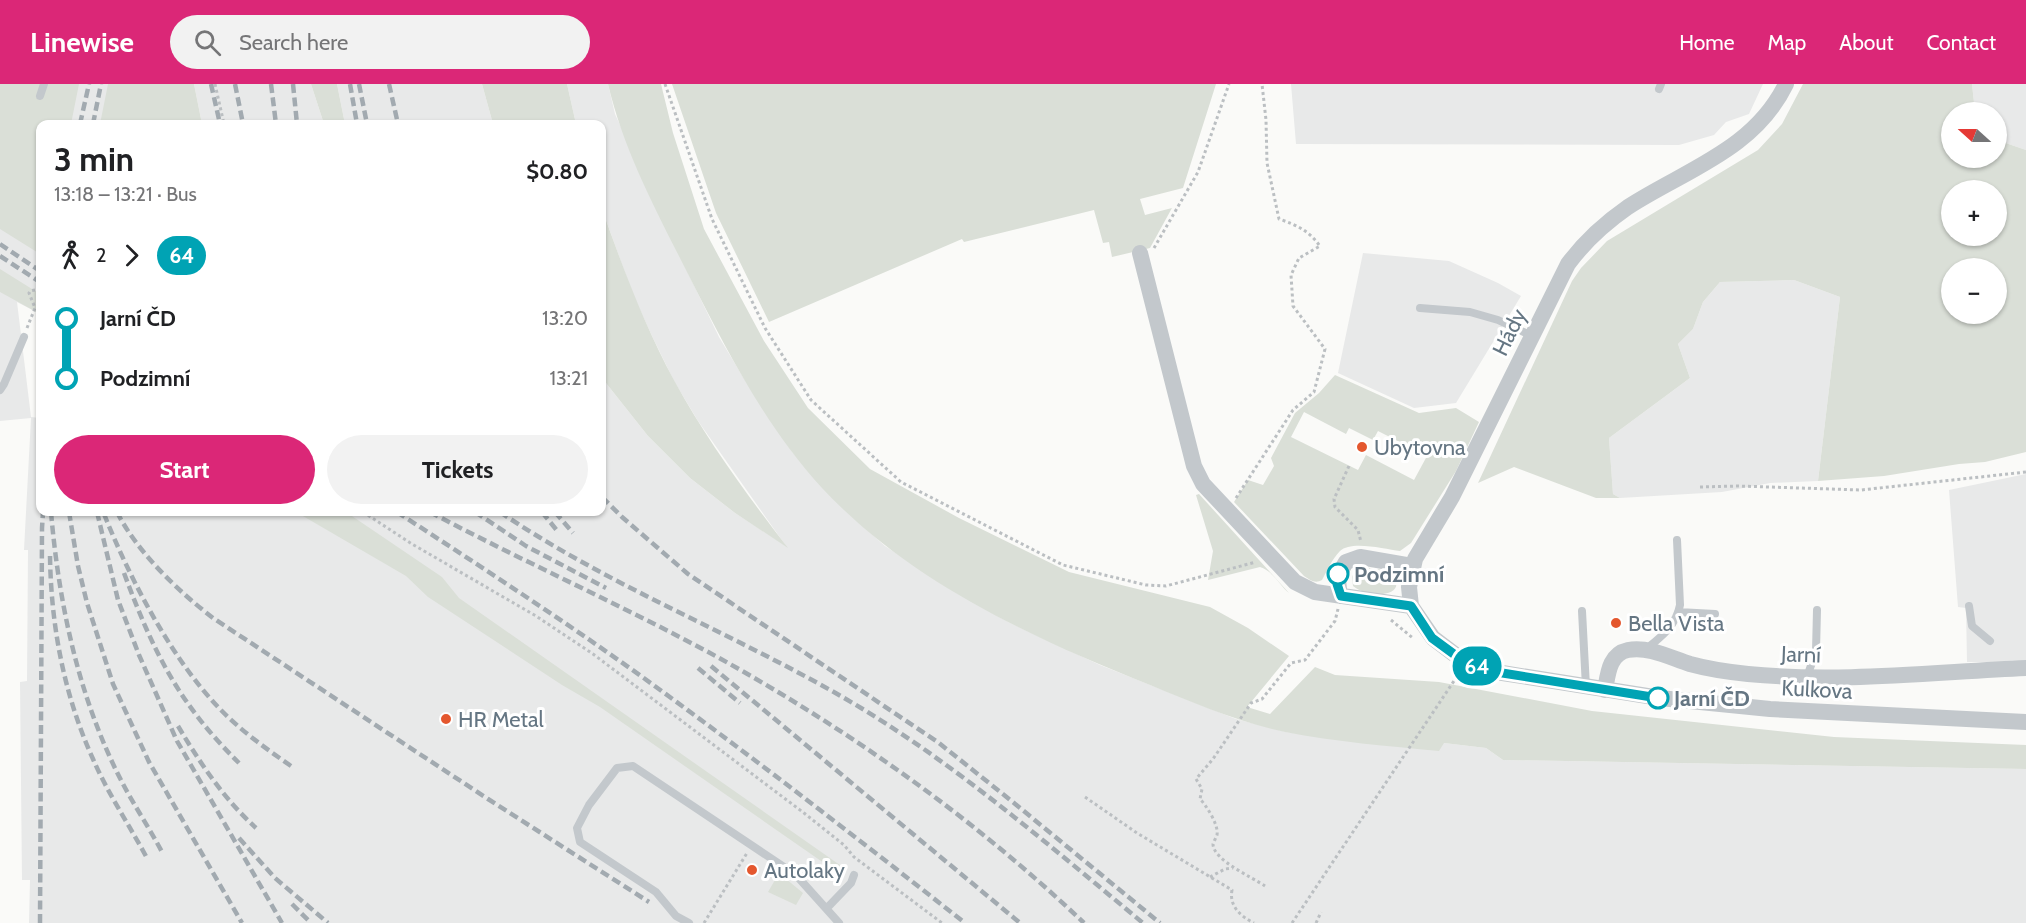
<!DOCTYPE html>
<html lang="en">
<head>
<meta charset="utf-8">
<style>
  :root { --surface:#fff; --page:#f2f2f2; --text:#202124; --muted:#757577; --accent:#db2777 }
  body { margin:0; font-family:Cabin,sans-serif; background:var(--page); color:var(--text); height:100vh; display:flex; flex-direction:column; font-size:22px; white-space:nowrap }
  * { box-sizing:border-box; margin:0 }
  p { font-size:20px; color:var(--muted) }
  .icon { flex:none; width:33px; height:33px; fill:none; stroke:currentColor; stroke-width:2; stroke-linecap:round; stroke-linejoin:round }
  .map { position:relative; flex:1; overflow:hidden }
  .side { position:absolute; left:36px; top:36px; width:570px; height:396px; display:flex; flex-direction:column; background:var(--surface); border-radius:12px; box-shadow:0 2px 4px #0004 }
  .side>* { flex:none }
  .badge { padding:0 12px; border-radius:20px; font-size:21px; line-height:39px }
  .needle { width:39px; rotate:291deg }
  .controls { position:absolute; left:1941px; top:18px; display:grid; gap:12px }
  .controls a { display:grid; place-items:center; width:66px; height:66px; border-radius:50%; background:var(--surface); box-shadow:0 2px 4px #0004; font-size:30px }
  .map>.badge { position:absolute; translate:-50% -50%; box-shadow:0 0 0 3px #fff }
  .legs { display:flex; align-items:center; gap:9px; height:66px; padding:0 18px; font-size:20px }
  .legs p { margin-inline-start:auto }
  .headline { display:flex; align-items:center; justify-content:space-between; height:102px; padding:0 18px }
  h1 { font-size:33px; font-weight:700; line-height:45px }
  .button { display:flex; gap:12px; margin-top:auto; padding:12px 18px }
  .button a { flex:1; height:69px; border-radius:36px; background:var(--accent); color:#fff; font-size:24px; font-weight:700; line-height:69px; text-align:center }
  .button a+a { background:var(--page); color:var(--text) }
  ul { padding:0 18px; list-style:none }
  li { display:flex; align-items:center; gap:21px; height:60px; font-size:22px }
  li i { display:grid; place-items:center; width:9px; height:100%; margin:0 8px; background:currentColor }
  li i::after { content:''; width:15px; height:15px; margin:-8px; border:4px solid; border-radius:50%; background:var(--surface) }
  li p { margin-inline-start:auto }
  li:first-child i { background:linear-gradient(#0000 50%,currentColor 0) }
  li:last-child i { background:linear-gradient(currentColor 50%,#0000 0) }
  header { display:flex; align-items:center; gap:36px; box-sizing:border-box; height:84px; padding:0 30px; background:var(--accent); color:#fff }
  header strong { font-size:28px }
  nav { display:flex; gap:33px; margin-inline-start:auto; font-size:21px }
  .search { width:420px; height:54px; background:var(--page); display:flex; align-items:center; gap:15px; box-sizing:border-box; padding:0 21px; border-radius:33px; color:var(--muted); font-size:22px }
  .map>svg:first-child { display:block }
  .built { fill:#e8e9e9 }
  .green { fill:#dadfd7; fill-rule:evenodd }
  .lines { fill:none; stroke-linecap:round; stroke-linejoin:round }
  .path { stroke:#bbbfc2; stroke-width:3; stroke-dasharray:3 3; stroke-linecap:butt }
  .service { stroke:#c3c8cc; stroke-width:8 }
  .minor { stroke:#c3c8cc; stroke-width:16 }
  .rail { stroke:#a2aab0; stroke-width:4.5; stroke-dasharray:9 4.5; stroke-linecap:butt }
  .line-1-casing { stroke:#fff; stroke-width:14 }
  .line-1 { stroke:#00a3b4; stroke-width:9 }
  .poi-dot { fill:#e4572e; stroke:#fff; stroke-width:2 }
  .stop-1-dot { fill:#fff; stroke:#00a3b4; stroke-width:3 }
  .labels { text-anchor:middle; stroke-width:6; stroke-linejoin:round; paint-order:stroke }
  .street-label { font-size:22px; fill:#657683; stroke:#fff }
  .poi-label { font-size:22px; fill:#657683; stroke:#fff; text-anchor:start }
  .stop-label { font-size:22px; font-weight:bold; fill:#657683; stroke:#fff; text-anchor:start }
</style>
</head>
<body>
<header>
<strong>Linewise</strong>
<div class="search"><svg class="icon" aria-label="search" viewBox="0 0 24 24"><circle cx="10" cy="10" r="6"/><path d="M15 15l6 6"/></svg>Search here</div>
<nav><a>Home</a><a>Map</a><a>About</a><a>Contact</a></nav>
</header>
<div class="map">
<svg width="2026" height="839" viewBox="0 0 2026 839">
  <rect width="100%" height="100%" fill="#fafaf8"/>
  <path class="built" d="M53,0H132L128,40H49Z
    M194,0H311L324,40H202Z
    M337,0H482L493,40H345Z
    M567,0H608L615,30L687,187L719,253L743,293L793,369L851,432L885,462L955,508L1008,538L1100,581L1236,635L1286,648L1333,655L1444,659L1486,664L1503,676L2026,685V839H29L30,796H22L20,598L27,597L28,466H24L31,334L0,337V128L40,118V230L17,218L31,333L40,334V428H602V294L648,352L690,394L735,429L786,462L698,337L674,297L652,252L632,208L602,125V40H576Z
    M1291,0H1763L1749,30L1726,38L1714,51L1679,61L1296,60Z
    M1972,0H2026V66L1997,56L1996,28H1975Z
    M1363,169L1449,177L1498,199L1521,212L1456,319L1414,324L1338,289Z
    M1794,196L1840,213L1818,397L1770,399L1722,408L1620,414L1613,410L1609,354L1690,294L1678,260L1693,245L1703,218L1720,198Z
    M2026,390V578H1967L1966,524L1958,523L1949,406Z"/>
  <path class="green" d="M0,0H79L71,40H40V170L0,145Z
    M108,0H194L202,40H100Z
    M311,0H337L345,40H324Z
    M482,0H567L576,40H493Z
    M608,0H661L673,49L704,145L764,257L808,324L870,385L959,434L1069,488L1210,523L1248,544L1289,572L1247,623L1270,630L1315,583L1335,591L1439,598L1592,627L1834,653L2026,661V685L1503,676L1486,664L1444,659L1439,667C1388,662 1336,658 1285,648C1238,638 1194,619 1150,601C1032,554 910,498 822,404C765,342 726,265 688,190C657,128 624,68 608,0Z
    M672,0H1216L1183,104L1140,115L1145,131L1172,124L1150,164L1112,173L1109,158L1103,159L1094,126L964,158L962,155L769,238L716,129Z
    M1803,0H1972L1975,28H1952V74H1996L1997,56L2026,66V368L1985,378L1959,380L1884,392L1818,397L1840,213L1794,196L1720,198L1703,218L1693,245L1678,260L1690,294L1609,354L1613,410L1620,414H1596L1514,383L1478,399L1572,197L1581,184L1607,157L1758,66L1782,40ZM1952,106H1996V152H1952ZM1952,184H1996V230H1952Z
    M602,125C623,184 645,243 675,298C707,356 747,411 788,464L735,429L690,394L648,352L602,294Z
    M0,185L40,210V230L0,208Z
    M1335,291L1419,329L1456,324L1479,338L1456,387L1411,459L1400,467C1385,465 1351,456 1340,467C1332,475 1327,487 1322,496C1315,500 1310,496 1304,492L1234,418L1248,396L1263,401L1274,382L1271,374L1295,329L1319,309ZM1304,328L1346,350L1349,344L1373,356L1378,347L1427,372L1414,396L1366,371L1358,386L1291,353Z
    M1199,410L1289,509C1280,502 1272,486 1260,483L1208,496L1213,467L1196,411Z
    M296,428H346L442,493L459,514L847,786L844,788L821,777L600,623L562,601L428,513L406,492Z
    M1363,483L1390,487C1413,514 1368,515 1353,502L1352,493L1355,486Z
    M779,789L803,809L796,821L768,808Z"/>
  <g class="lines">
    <path class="path" d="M215,0L224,40
      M665,0L712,135L765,244L811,316L901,398L1063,481L1146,501L1166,502L1256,478
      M1154,164L1198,88L1229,0
      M27,244L35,224L29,209L30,207L40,205
      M1349,382L1334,415L1335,423L1358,446L1361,458
      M1700,403L1738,402L1861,406L2026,388
      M1236,414L1293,326L1314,308L1325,265L1293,222L1291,191L1299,174L1320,162C1309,147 1297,141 1279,135L1267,79L1266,36L1262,0
      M363,428L412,460L536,532L593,570L804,729L844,761L854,773L942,839
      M1391,536L1414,555
      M1085,713L1137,749L1232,806C1229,822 1240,832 1254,839
      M1210,793L1225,785L1233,784
      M1265,802C1252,793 1213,776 1213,760C1214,757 1216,754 1217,751C1219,741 1206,721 1200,715L1202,705L1196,695L1213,675L1251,619L1262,615L1291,579L1305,576L1335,537L1338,525
      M704,839L747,769
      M1292,839L1458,591
      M1316,839L1321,828"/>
    <path class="service" d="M1659,5L1661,0
      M40,12L44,0
      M1420,224L1470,228L1498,236L1532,252
      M0,306L4,300L24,253
      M1969,522L1972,542L1990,557
      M1582,527L1586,603
      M1678,528L1715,530
      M1645,566C1661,553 1676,542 1680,521L1677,456
      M1807,593L1816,567L1817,526
      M827,824L851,799L854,791
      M689,839L676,832L656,808L580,758L577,744L589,721L617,684L633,682L796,791L839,839"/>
    <path class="minor" d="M1786,0C1754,66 1685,86 1628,123C1605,139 1585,157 1568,180L1452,413L1415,475L1409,503L1411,522L1433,554L1466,579L1496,588L1660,614L1770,625L2026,638
      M1140,169L1194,382L1203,400L1295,498L1315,508L1411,522
      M1341,512C1336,497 1338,491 1346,478L1360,473L1412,482
      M1605,606C1608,590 1609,570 1628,566C1649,562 1671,574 1690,580C1708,585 1729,588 1748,590C1840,599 1934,588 2026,584"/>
    <path class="rail" d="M211,0L220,40
      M235,0L243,40
      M271,0L276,40
      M293,0L297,40
      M350,0L357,40
      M359,0L367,40
      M389,0L398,40
      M80,40L89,0
      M93,40L101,0
      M0,160L40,187
      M0,172L40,198
      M602,413L622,433L688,490L939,659L1014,719L1160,839
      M51,428C59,521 79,616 123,700C135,723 150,745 162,768
      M69,428L78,482L87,519L113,600L149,678L242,839
      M97,428L118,516L139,571L177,657L282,839
      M117,428C137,468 178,507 213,534L488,715L649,818
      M397,428C483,484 569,540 652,600C758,677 862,758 965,839
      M430,428C526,479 626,523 721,575C852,648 976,736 1084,839
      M475,428L526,462L606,504
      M500,428C606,500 727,547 839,611C949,674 1045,758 1143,839
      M542,428L559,449
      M555,428L573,449
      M104,430C130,495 171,574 219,624C240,646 265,664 291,682
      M50,472C51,542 64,611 93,675C108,710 130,742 148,776
      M124,489C153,567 178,619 239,679
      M711,582L1020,839
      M698,584L740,619
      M178,642C200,679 224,715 256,744
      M239,754L275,794L328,839
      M292,820L311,839
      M40,839L42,444L43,428"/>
  </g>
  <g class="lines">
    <defs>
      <path id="line-1" d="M1338,490L1337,500L1341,512L1411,522L1432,554L1466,579L1496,588L1658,614"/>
    </defs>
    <use href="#line-1" class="line-1-casing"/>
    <use href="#line-1" class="line-1"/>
  </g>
  <g class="poi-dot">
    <circle cx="1362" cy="363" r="6"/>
    <circle cx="1616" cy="539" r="6"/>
    <circle cx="446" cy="635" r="6"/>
    <circle cx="752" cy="786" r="6"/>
  </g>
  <g class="stop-1-dot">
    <circle cx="1338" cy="490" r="10"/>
    <circle cx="1658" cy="614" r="10"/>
  </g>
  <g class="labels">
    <g class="street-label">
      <text transform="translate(1509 248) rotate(-64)" y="8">Hády</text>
      <text transform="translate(1801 570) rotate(2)" y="8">Jarní</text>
      <text transform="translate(1817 605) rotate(3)" y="8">Kulkova</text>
    </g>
    <g class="poi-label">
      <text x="1374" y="371">Ubytovna</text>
      <text x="1628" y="547">Bella Vista</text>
      <text x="458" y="643">HR Metal</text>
      <text x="764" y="794">Autolaky</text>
    </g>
    <g class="stop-label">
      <text x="1354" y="498">Podzimní</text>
      <text x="1674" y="622">Jarní ČD</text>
    </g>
  </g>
</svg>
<div class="controls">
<a><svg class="needle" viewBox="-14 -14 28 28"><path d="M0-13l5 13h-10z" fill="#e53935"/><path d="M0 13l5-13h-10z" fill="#757577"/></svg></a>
<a>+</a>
<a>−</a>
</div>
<b class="badge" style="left:1477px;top:582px;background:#00a3b4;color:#fff">64</b>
<section class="side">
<div class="headline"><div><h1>3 min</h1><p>13:18 – 13:21 · Bus</p></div><b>$0.80</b></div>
<div class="legs"><svg class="icon" aria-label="walk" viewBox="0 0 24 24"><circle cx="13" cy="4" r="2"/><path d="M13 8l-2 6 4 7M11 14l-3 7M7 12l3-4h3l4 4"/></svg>2<svg class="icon" aria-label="forward" viewBox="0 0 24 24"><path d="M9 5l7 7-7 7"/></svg><b class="badge" style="background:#00a3b4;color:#fff">64</b></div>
<ul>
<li><i style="color:#00a3b4"></i><b>Jarní ČD</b><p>13:20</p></li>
<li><i style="color:#00a3b4"></i><b>Podzimní</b><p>13:21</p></li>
</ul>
<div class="button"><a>Start</a><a>Tickets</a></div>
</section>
</div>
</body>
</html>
